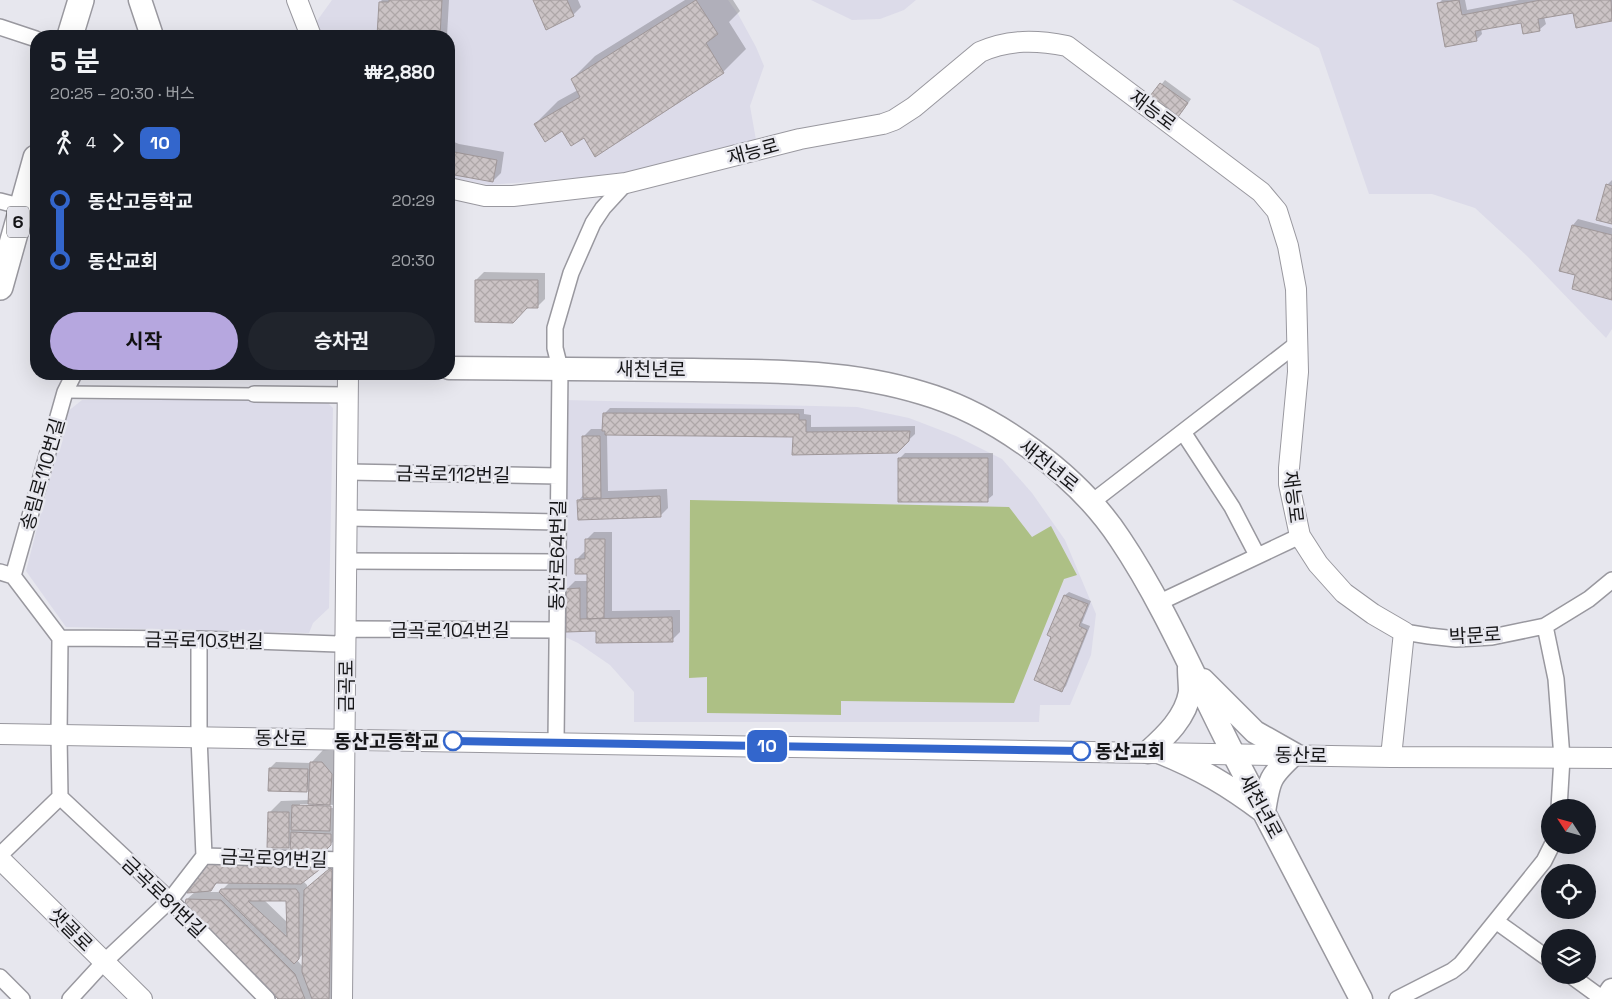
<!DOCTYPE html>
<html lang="ko">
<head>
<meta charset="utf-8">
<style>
  :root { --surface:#171b24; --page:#20242c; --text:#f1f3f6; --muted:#9ea1a6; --accent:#b6a7df }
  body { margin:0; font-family:"Space Grotesk","Noto Sans KR",sans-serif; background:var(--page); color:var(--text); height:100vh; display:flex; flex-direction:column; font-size:19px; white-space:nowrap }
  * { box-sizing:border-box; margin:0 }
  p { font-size:16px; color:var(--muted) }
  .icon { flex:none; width:28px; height:28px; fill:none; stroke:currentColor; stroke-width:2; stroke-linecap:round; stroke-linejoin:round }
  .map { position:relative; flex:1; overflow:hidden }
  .details { position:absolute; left:30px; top:30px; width:425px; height:350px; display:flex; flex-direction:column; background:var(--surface); border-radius:20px; box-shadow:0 5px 20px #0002 }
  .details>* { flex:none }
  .badge { padding:0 10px; border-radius:8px; font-size:18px; line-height:32px }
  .needle { width:32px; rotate:306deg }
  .buttons { position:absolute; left:1541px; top:799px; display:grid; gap:10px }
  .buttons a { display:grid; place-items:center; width:55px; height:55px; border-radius:50%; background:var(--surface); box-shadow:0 5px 20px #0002; font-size:25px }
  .map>.badge { position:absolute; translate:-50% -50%; box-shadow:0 0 0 2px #fff }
  .legs { display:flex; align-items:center; gap:8px; height:55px; padding:0 20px; font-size:16px }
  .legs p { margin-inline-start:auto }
  .summary { display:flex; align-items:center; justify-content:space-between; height:85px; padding:0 20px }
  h1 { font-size:28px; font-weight:700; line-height:38px }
  .action { display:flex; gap:10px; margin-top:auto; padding:10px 20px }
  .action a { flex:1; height:58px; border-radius:30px; background:var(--accent); color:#111; font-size:20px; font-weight:700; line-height:58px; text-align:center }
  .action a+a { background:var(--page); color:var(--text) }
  ul { padding:0 20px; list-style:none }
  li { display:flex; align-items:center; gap:18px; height:60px; font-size:19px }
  li i { display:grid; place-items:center; width:8px; height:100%; margin:0 6px; background:currentColor }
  li i::after { content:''; width:12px; height:12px; margin:-6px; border:4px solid; border-radius:50%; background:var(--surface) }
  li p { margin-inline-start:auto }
  li:first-child i { background:linear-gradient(#0000 50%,currentColor 0) }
  li:last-child i { background:linear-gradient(currentColor 50%,#0000 0) }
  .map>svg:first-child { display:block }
  .built { fill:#dcdbe9 }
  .garden { fill:#adc085 }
  .shadow { fill:#0003; fill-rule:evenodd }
  .building { fill:url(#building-cross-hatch); stroke:#9f9799; fill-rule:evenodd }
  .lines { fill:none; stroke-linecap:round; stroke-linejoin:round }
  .pedestrian-casing { stroke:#99989f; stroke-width:14 }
  .minor-casing { stroke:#99989f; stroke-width:18 }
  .tertiary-casing { stroke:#99989f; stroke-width:22 }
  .secondary-casing { stroke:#99989f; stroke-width:25 }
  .primary-casing { stroke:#99989f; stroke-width:28 }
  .pedestrian { stroke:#fff; stroke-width:11 }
  .minor { stroke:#fff; stroke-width:15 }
  .tertiary { stroke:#fff; stroke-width:20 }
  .secondary { stroke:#fff; stroke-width:22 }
  .primary { stroke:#fff; stroke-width:25 }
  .line-1-casing { stroke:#fff; stroke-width:11 }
  .line-1 { stroke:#36c; stroke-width:8 }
  .stop-1-dot { fill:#fff; stroke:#36c; stroke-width:2.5 }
  .labels { text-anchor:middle; stroke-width:5; stroke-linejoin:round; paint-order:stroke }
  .shield { fill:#e7e7ee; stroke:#555558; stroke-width:1 }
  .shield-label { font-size:18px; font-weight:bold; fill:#161618 }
  .street-label { font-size:19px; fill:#161618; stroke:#e7e7ee }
  .stop-label { font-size:19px; font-weight:bold; fill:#161618; stroke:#e7e7ee; text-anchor:end }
</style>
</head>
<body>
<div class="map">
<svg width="1612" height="999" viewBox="0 0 1612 999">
  <defs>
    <pattern id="building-cross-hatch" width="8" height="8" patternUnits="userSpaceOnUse" patternTransform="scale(1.25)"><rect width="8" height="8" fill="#cbc3c5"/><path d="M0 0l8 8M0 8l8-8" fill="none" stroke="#aea7a8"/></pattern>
  </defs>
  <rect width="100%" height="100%" fill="#e7e7ee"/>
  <path class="built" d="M332,0H728L738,14L756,47L764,66L750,106L756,140L628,174L489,185L449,177V36H317L314,25Z
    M811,0H916L904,10L880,19L852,20Z
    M1232,0H1612V329L1606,338L1527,256L1475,208L1432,194H1369L1319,48Z
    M324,399L333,408L329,608L313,623L309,633L66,627L26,571L67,412L82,400Z
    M564,400L857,407L909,418L956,436L1002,459L1032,493L1065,540L1096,614L1091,655L1070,705H1040L1039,722H634V692L610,665L578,643L563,636Z"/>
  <path class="garden" d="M690,500L1009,507L1032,537L1051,526L1077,575L1064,579L1014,703L841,701V715L707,713V677L689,678Z"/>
  <path class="shadow" d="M382,0H449L447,36H378L380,2Z
    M534,0H578L581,7L573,15Z
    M685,0H733L740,11L729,22L746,49L723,72L596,155L584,136L535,124L558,101L578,90L572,79L595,56Z
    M1442,0H1465L1467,10L1519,0H1612V20L1577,27L1574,11L1544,17L1546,24L1540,29L1524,32L1522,21L1481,29L1482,34L1476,40L1438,4Z
    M1165,80L1191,99L1182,112L1152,96Z
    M449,140L459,144L504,152L501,173L493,181L449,173Z
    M1612,180V223L1607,185Z
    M1578,219L1612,228V298L1577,274L1573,225Z
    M484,272L545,273V299L537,307L476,280Z
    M610,408L804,409V414L811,415V427L915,426V434L896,452L794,436L607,434L608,491L667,489L668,508L660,516L579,500L584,494L583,437L591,429H604V414Z
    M905,453H993V495L987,500L899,459Z
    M594,532H612V611L680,610V632L672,640L597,630L568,631L567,589L575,581H588V573L576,560L584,552H586V540Z
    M1069,592L1091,601L1082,623L1090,626L1066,686L1062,690L1053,636L1049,635L1065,595Z
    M323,750L334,751L343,762L341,792L333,801H336V805L300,804V807L336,808L334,841L319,855L303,881L307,885V890L338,861L336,999H280L187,899L196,891L211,862L317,855L292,843L288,847L269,813L281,801L310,800V787L307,790L270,768L276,762L311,763ZM218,882H230L220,892H208ZM263,899L288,900V923ZM304,953L303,967L297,960Z"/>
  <path class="building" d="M389,0H442L440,36H377L379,2H389Z
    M533,0H567L574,16L546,30Z
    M696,0L718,34L706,43L724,73L595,157L584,138L571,146L562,131L545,142L534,124L580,97L571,79Z
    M1459,0L1462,15L1541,0H1611L1612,21L1576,28L1573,13L1538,19L1540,31L1523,34L1521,23L1475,31L1477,41L1445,47L1437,3Z
    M1160,83L1188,103L1178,117L1150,96Z
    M449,151L497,160L493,182L449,174Z
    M1606,184L1612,186V224L1596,220Z
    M1572,225L1612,235V300L1572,289L1575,275L1559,271Z
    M475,280H538V308H527L513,323L475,322Z
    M603,413L799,414V420H806V432L910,431L909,441L897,453L792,455L793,437L605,435V431H602Z
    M582,436H600L601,498H583Z
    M898,458H988V502H898Z
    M660,496L661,517L578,520L577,500Z
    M585,539H605L604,618L587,619V574H575V559H585Z
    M580,588V619L672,617L673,642L596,643V631L566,632V589Z
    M1064,595L1088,604L1079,626L1087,630L1062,692L1034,680L1051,637L1047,635Z
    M310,762H322L332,774L330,805L308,804Z
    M269,768L308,769L307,792L268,791Z
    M292,805L331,806L330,831L291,830Z
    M268,812H289V848H267Z
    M291,832L331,834V845L322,854L290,853Z
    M210,861L328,863L301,884L216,883L211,891L187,893L185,890Z
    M330,868L332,870L329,999H312L302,972L304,890Z
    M221,889H296L299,893V959L294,964L219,892ZM248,901H286L287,937Z
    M186,899L221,900L295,974L305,999H278L185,904Z"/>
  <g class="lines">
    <defs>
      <path id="pedestrian" d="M65,392L254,394"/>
      <path id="minor" d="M0,27L36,39
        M0,201L23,207
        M254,394L348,395
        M1183,432L1232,507L1257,555
        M348,472L558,476
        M1092,502L1298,343
        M347,518L558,522
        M347,561L557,562
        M0,572L13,576L60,638L59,735L60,797L0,855
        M13,576L65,392L74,374
        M1158,603L1300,536
        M1545,626L1556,679L1562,758L1559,808
        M1404,632L1429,636L1456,639L1492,637L1545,626L1589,599L1612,580
        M60,638L199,639L338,644L353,629L556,630
        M556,742L560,368L555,348V328L571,273L593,223L603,208L626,183
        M60,797L170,900L267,999
        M204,856L343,860
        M1497,922L1550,960
        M1570,975L1603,999
        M0,977L22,999
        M70,999L104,962L170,900L204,856L199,737V639
        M1397,999L1452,971L1461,964L1544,861L1552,845"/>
      <path id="tertiary" d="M297,0L311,36
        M449,188L485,196H513L626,183L800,139L883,124L894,120L914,107L980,52C1009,39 1037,40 1067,46L1261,192L1277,211L1288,246L1296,289L1298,372L1289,468V484L1300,536L1318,564L1344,593L1373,614L1404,632L1391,757
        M0,734L1391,757L1612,758
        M0,859L142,999
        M342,999L348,374"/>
      <path id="secondary" d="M140,0L152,36
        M449,368C530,368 611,369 693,370C770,371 848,370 922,393C995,414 1078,475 1120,539C1165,606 1197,683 1234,755C1276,836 1319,918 1361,999
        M1148,752C1166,736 1186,717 1190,692C1190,684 1189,676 1189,668
        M1159,752C1201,769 1228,785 1264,812C1269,780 1269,777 1294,754L1255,732L1203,680
        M1606,999L1612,990"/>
      <path id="primary" d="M70,36L81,0
        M0,287L36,158"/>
    </defs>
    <use href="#pedestrian" class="pedestrian-casing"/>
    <use href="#minor" class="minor-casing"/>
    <use href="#tertiary" class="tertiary-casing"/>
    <use href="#secondary" class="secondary-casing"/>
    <use href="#primary" class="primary-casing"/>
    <use href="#pedestrian" class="pedestrian"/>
    <use href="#minor" class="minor"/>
    <use href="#tertiary" class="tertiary"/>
    <use href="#secondary" class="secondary"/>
    <use href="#primary" class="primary"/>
  </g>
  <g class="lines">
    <defs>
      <path id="line-1" d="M453,741L1081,751"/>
    </defs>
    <use href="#line-1" class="line-1-casing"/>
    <use href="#line-1" class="line-1"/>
  </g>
  <g class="stop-1-dot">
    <circle cx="453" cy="741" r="9"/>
    <circle cx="1081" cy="751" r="9"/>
  </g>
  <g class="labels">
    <rect class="shield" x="7" y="206.5" width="22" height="31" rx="4"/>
    <g class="shield-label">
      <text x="18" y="228">6</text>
    </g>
    <g class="street-label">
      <text transform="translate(1153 110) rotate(37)" y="7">재능로</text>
      <text transform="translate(753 151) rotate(-15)" y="7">재능로</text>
      <text transform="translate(651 369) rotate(1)" y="7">새천년로</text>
      <text transform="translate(1049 465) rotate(39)" y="7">새천년로</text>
      <text transform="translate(42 474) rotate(-74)" y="7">송림로110번길</text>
      <text transform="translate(453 474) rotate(1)" y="7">금곡로112번길</text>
      <text transform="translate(1294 497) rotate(83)" y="7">재능로</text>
      <text transform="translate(557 555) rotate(-89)" y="7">동산로64번길</text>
      <text x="450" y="637">금곡로104번길</text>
      <text transform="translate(1475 635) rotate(-3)" y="7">박문로</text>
      <text transform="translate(204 640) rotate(1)" y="7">금곡로103번길</text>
      <text transform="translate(346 686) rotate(-90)" y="7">금곡로</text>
      <text transform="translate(281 738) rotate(1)" y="7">동산로</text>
      <text transform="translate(1301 755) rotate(1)" y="7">동산로</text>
      <text transform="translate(1261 806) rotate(62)" y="7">새천년로</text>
      <text transform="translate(274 858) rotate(2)" y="7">금곡로91번길</text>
      <text transform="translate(164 897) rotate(44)" y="7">금곡로81번길</text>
      <text transform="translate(71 929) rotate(45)" y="7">샛골로</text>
    </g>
    <g class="stop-label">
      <text x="439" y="748">동산고등학교</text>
      <text x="1095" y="758" text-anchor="start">동산교회</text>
    </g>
  </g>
</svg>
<div class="buttons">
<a><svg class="needle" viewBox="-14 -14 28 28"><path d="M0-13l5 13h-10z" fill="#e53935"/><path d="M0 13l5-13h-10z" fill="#9ea1a6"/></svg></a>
<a><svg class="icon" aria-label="locate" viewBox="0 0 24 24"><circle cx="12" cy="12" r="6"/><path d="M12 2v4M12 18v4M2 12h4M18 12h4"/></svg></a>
<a><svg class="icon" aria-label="layers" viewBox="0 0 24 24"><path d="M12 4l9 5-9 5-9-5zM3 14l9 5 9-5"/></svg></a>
</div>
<b class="badge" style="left:767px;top:746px;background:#36c;color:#fff">10</b>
<section class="details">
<div class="summary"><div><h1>5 분</h1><p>20:25 – 20:30 · 버스</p></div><b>₩2,880</b></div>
<div class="legs"><svg class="icon" aria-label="walk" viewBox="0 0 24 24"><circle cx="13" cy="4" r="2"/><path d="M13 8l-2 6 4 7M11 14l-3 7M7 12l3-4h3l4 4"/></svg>4<svg class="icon" aria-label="forward" viewBox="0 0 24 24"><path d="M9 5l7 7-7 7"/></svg><b class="badge" style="background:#36c;color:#fff">10</b></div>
<ul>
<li><i style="color:#36c"></i><b>동산고등학교</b><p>20:29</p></li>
<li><i style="color:#36c"></i><b>동산교회</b><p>20:30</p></li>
</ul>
<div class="action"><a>시작</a><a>승차권</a></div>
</section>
</div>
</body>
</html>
